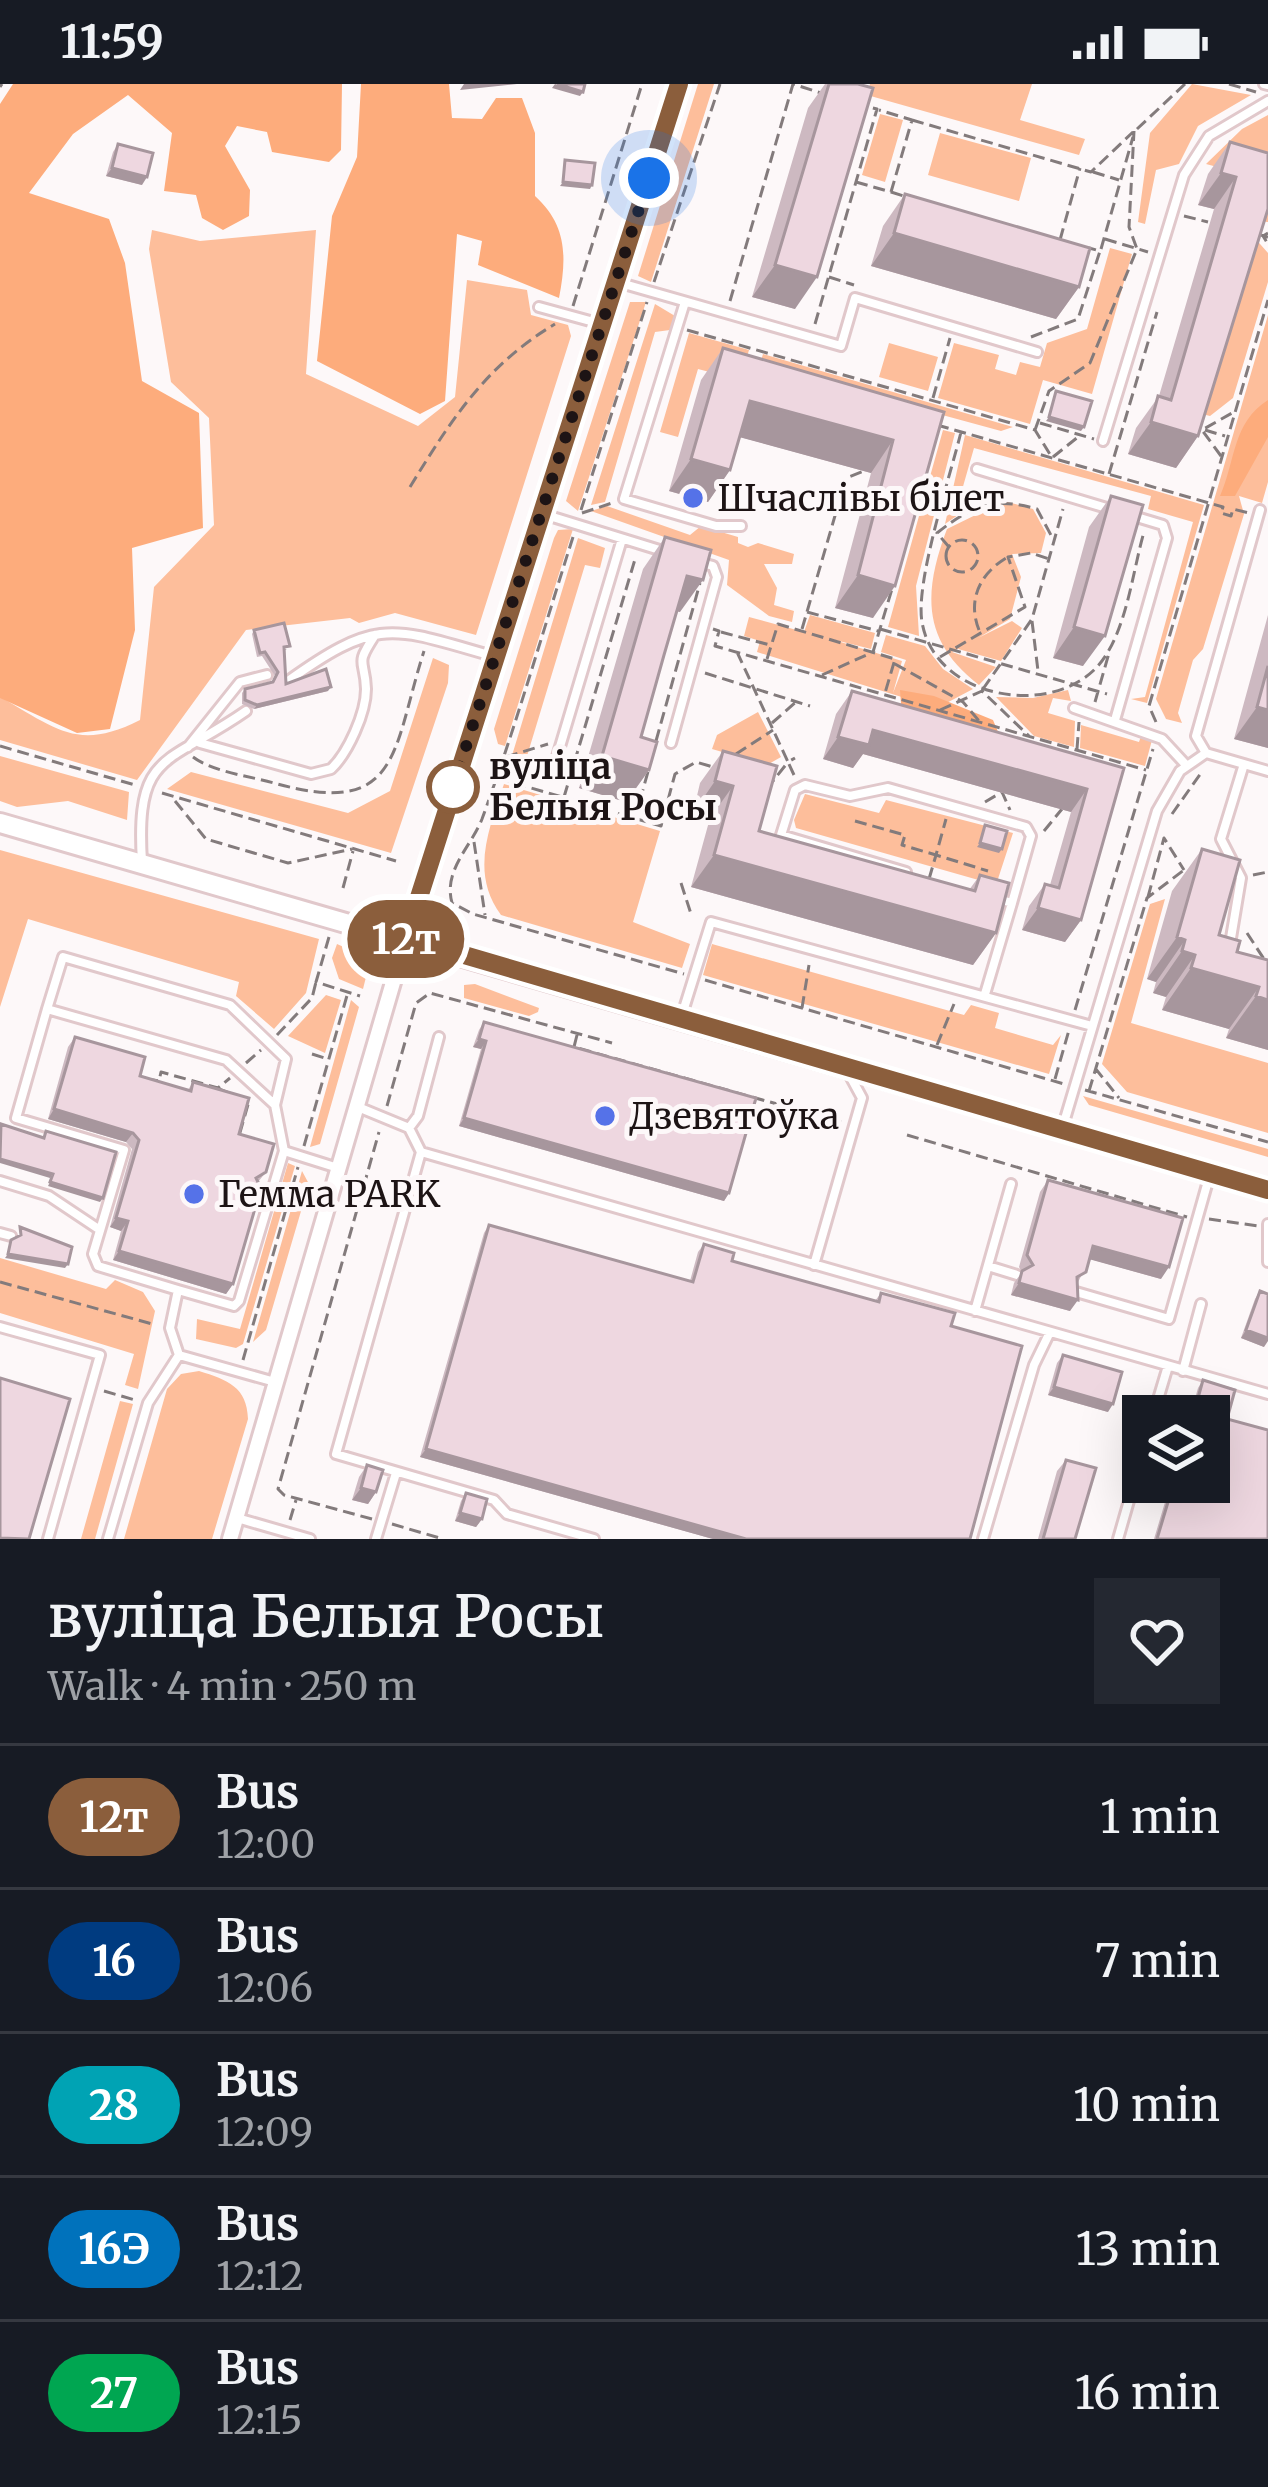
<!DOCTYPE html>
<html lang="en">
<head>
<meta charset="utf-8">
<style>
  :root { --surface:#171b24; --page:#242831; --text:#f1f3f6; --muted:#9ea1a6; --line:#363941 }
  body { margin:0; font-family:Merriweather,serif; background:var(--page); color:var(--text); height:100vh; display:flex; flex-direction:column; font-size:45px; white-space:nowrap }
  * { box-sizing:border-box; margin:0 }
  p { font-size:39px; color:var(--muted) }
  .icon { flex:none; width:66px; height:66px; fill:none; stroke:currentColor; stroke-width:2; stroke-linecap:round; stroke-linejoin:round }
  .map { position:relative; height:1455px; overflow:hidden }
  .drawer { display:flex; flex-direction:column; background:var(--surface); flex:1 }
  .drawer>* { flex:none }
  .badge { padding:0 24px; border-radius:39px; font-size:42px; line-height:78px }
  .fabs { position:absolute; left:1122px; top:1311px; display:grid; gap:24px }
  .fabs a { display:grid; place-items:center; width:108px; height:108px; border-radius:0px; background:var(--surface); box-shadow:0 12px 48px #0002; font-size:60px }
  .you { position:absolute; width:60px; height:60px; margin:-30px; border:9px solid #fff; border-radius:50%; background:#1a73e8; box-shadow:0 0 0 18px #1a73e833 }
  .map>.badge { position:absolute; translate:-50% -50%; box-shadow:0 0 0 6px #fff }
  .round { display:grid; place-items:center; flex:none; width:126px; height:126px; border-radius:0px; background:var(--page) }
  .headline { display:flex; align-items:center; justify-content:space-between; height:204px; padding:0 48px }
  h1 { font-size:57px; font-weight:600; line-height:90px }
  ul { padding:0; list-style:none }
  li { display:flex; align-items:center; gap:36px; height:144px; padding:0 48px; border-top:3px solid var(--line) }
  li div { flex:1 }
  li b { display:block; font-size:45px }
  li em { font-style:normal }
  li .badge { min-width:132px; font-weight:700; text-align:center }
  .status { display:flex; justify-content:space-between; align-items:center; height:84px; padding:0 60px; background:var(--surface); direction:ltr }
  .status svg { height:33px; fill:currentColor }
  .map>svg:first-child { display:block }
  .green { fill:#fdbe9b }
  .forest { fill:#fdac7c }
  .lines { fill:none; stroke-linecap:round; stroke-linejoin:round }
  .lane-casing { stroke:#e1c8cb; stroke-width:14 }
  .street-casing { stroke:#e1c8cb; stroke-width:20 }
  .secondary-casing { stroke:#e1c8cb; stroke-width:24 }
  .path { stroke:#837b7c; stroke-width:3; stroke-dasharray:12 6; stroke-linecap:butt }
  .lane { stroke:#fff; stroke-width:8 }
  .street { stroke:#fff; stroke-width:14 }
  .secondary { stroke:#fff; stroke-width:18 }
  .wall { fill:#cdb9c1 }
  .shaded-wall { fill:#a7969d }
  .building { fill:#eed7e0; stroke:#a7969d; stroke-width:3 }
  .line-casing { stroke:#fff; stroke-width:27 }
  .line { stroke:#8b5e3c; stroke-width:18 }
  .walk { stroke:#1d1415; stroke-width:12; stroke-dasharray:0 21.6 }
  .poi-dot { fill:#5572e8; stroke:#fdf8f9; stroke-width:4.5 }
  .stop-dot { fill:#fff; stroke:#8b5e3c; stroke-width:6 }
  .labels { text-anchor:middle; stroke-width:10; stroke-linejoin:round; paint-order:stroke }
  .poi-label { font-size:36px; fill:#1d1415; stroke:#fdf8f9; text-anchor:start }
  .stop-label { font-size:36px; font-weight:bold; fill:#1d1415; stroke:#fdf8f9; text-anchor:start }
</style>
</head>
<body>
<div class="status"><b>11:59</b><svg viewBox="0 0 49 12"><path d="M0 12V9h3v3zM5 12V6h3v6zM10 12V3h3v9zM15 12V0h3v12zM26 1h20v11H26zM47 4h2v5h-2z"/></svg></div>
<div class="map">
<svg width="1268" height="1455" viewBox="0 0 1268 1455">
  <rect width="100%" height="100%" fill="#fdf8f9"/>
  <path class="green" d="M698,0H714L651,198L638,192Z
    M870,0H1032L1020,36L1085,55L1079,71L867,11Z
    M1192,0L1251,11L1198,42L1179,80L1156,86L1145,140L1138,138L1150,49Z
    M880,30L903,36L885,98L862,91Z
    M1268,31V138H1267L1257,136L1266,96L1206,80L1242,45Z
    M940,49L1031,74L1019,117L928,91Z
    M152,146L200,157L316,146L306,290L418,342L455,313L467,196L527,206L531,231L568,241L571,252L476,551L395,529L359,539L350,534L246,546L137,696L0,656V613C56,644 77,668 140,636L154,503L214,441L209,334L171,298L149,165Z
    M1253,152L1268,169V198L1233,314L1210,332L1202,330Z
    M1110,164L1132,170L1092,310L1043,296L1030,340L938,314L954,259L999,271L995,285L1016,291L1020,278L1040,283L1047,259L1087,245Z
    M630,218H646L578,427L566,417Z
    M655,220L675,232L670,246L655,248L605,418L591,421Z
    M1268,231V398L1262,419L1239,412L1244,430L1203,565L1193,576L1178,629L1182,639L1166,635L1156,615Z
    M689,249L749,266L740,296L698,285L678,353L660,348Z
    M889,259L938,273L928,307L879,293Z
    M763,270L1013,343L1001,347L913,323L754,300Z
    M943,346L955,349L916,502L919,552L888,543Z
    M965,351L1204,421L1147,619L1131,615L1145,613L1193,438L1148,425L1151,412L974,364L962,406L984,413L945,440Z
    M1004,417L1033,425L1046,449L1041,469L1012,470L1021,493L1010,535L978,554L1012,537L1022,544L1001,577L958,565L952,568L996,583L979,601C923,558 922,511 947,445Z
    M607,422L690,451L701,442L738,453V459L748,463L758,459L794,470L792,480H764L777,504L774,521L794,527L792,538L769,532L727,501L729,476L591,427Z
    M573,445L505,662L498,660L494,645L554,454L558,446Z
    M578,454L605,464L600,484L585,481L524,682L546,693L544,699L507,688Z
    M810,531L875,549L871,565L831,555L902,577L893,609L906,576L881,568L886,551L925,562L943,585L973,605L937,624L757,568L760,557L744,552L749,533L804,548Z
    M433,574L449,581L448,599L391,769L167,705L191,688L348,729L390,707Z
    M1068,606L1071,617L1053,614L1048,629L1075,637L1074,663L1034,652L996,613L1033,614Z
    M758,628L781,673L767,681L712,665L717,651Z
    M1081,641L1139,658L1141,652L1152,656L1145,682L1080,664Z
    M0,672L129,708L127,736L68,717L17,723L0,717Z
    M504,700L660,747L633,838L690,860L682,884L501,831C470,789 489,745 504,700Z
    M805,710L879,729L886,716L1013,749L996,801L796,744L794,736Z
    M0,766L319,855L306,909L274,945L236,912L239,898L28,835L0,923Z
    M1165,815L1131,939L1268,979V1049L1127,1008L1102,980L1150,820Z
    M337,860L357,869L368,885L363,905L339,895L332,874Z
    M712,860L964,931L971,921L999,929L995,944L1053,961L1061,951L1049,990L703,891Z
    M475,900L539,924L538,928L529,932L464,914V901Z
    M326,911L341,916L325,969L288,952Z
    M351,916L359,923L320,1060L310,1063Z
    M1083,1012L1268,1065V1073L1089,1021Z
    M288,1079L295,1082L243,1260L236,1264L196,1255L197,1235L240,1245Z
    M302,1087L309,1100L266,1246L253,1258Z
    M0,1174L106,1205L115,1196L143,1208L155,1227L138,1305L125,1301L134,1270L0,1229Z
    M199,1287C228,1296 247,1303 248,1335L212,1455H124L167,1305L181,1290Z
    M120,1317L133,1320L95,1455H81Z"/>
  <path class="forest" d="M13,0H342L341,66L329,78L272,68L267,48L237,42L225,62L250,106L249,132L223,146L202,134L196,111L164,107L172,49L128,11L73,50L29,109L109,135L125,179L142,297L199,329L203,444L132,464L135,546L110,645L77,649L0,614V20Z
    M361,0H449L452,34L482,35L496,14H522L535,49V112C567,141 567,173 559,214L478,181L482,157L457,150L445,317L420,330L317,277L332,132L357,73Z
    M1268,316V353L1235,412H1220C1236,376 1232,339 1268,316Z
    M900,606L934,612L993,636L1001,655L902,632Z"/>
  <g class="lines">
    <defs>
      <path id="lane" d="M1264,0L1268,1
        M617,198L841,262L855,214L1037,268
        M685,218L624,415L716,442H741
        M539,223L601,240
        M1103,357L1184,91L1209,52L1268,17
        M977,385L1110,425
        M543,430L666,468
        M288,597C380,531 393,544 496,573
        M1074,624L1162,655L1187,682
        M1115,636L1167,454L1163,441L1130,431
        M200,659L311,690L331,685C348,669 366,629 366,605C365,574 354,583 375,551
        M671,659L717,493L713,482L698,478
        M188,663L240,598L267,591
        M1206,669L1196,652L1260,426
        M553,686L622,455
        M142,778C135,666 167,682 246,627
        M906,788L781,751L795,706L805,701L850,712L888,704L1026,743L1031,752L1012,819
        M1230,860L1241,794L1221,755L1244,680
        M985,910L1012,819L995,814
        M47,925L16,1034L124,1066L93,1170L98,1182L178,1206L170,1244L179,1271
        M681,934L711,838L1092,942
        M358,1023L409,1044L421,1068L1268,1310
        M409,1044L418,1032L439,953
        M1062,1045L1157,727L1180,687L1206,669L1268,687
        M284,1067L338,1084
        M421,1068L336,1370L494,1416L507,1430L594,1455
        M0,1097L49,1112L100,1146
        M1268,1140V1178
        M0,1149L11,1152
        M814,1181L862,1014L849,990
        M988,1182L1017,1191
        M178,1206L234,1222L239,1217L284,1067L275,1021L286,975L230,921L63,873L47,925L226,976L275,1021
        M1076,1208L1169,1235L1210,1090
        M975,1227L1011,1100
        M0,1243L100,1271L48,1455
        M1183,1287L1201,1220
        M1153,1332L1168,1282
        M237,1434L310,1455
        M108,1455L148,1319L179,1271L275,1298
        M376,1455L396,1389
        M983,1455L1034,1281L1050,1248
        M1118,1455L1143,1368"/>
      <path id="street" d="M230,1455L406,854"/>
      <path id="secondary" d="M0,739L1268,1106
        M406,854L679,0"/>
    </defs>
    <use href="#lane" class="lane-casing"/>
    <use href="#street" class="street-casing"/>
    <use href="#secondary" class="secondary-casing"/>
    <path class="path" d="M1229,0L1256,8
      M0,3L2,0
      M912,36L1091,88L1133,48
      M1137,45L1185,0
      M1093,88L1119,96
      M856,98L891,108L912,36L879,26
      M891,108L907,113
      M1184,132L1208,138
      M1268,149L1263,152L1268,160
      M1257,150L1268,153
      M1105,155L1148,168
      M1060,156L1080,84
      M1101,165L1133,53
      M829,193L854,201
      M654,198L720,0
      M730,217L793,0L821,9
      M573,222L642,0
      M815,240L877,25L865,22
      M687,246L1035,346L1051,372
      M1031,253L1078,235L1100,167L1089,164
      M933,314L950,254
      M1040,339L1094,355
      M937,341L1223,423L1221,429L1231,432L1233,425L1249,429
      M1035,346L1049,307L1090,279L1137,165L1129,143L1134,47
      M1205,346L1225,352
      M961,348C950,393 915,498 922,538C934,612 1044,634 1094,586C1126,555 1132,489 1144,448
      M1221,372L1202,346L1232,329
      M1053,373L1078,353
      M1109,390L1157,228
      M410,403C451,336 486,281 555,240
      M581,426L647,218
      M582,429L612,419
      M573,453C543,547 516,642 482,735C471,763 443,786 452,819L473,830L684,890
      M946 472a16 16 0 1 1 32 0a16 16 0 1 1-32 0Z
      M949,463L937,449C972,421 995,413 1037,425L1052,453
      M807,528L878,547
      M1032,537L1038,587
      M713,545L719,547L715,562L1146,686
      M802,545L846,394L864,387
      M880,545L1107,610
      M979,546C967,516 980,490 1006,474
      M721,548L770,561
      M737,568L788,678L773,697
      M940,573L1025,523L1008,473L1031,469L1049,475
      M767,575L778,540L895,575L885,609
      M895,580L963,618L980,638
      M705,589L810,622
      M822,591L873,568L892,505
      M983,605L1032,535L1063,425
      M1095,618L1109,569
      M940,626L982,607L1029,652
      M1156,638L1149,622L1268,216
      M772,639L796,618
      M656,657L700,499
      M0,662L135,701
      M1077,665L1079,638
      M736,670L773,646
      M193,673C213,688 249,692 274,699C401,735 392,667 424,567
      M506,673L548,660
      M794,691L788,678L795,674
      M497,694L661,742L675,690L696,678L713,683
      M162,709L396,777
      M564,713L636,472
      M175,717L206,755L288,779L352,765
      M985,718L1002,708L1010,726
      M666,723L687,729
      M1172,730L1201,689
      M635,734L649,684
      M855,737L905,751L902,761L936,771L946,735
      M696,738L709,735
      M1044,747L1062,725
      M474,758L485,831
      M1253,791L1268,788
      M929,795L936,771L988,787
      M681,799L692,833
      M343,804L353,767
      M1148,813L1164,754L1184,786
      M1247,849L1264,875
      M329,853L316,898L360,912
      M705,896L1064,1000
      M802,924L809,881
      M1075,926L1153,665
      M277,951L312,914L316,898
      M577,951L574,963L841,1038
      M937,961L954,920
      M312,970L328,975
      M246,979L261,966
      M1095,984L1119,1014
      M146,995L159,997L161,988L218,1004L230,994
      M1055,995L1069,946
      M219,1005L249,1017L239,1052
      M1085,1006L1268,1058
      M1089,1007L1147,814L1184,786L1190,788
      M387,1022L416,919L430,909L612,959
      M907,1051L1187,1133
      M304,1062L348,908
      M1209,1135L1258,1142
      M0,1198L156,1241
      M243,1276L298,1083
      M104,1307L135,1316
      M372,1435L284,1411L278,1405L379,1048
      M290,1436L296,1416
      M392,1440L443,1455"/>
    <use href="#lane" class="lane"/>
    <use href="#street" class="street"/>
    <use href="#secondary" class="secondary"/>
  </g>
  <path class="wall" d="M825,0H858L795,225L752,213L808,24Z
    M1230,58L1268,69L1198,352L1176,384L1128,370L1136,344L1159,312L1214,125L1198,121L1208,90Z
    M118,60L142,101L106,92L113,68Z
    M905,110L1079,203L1056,235L871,182L883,142Z
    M723,264L944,328L873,534L835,524L871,389L740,353L730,386L708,418L669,407L701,296Z
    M1111,412L1083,582L1053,574L1089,443Z
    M665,453L680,528L677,527L641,653L649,686L626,718L579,704L643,485Z
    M1268,531V664L1234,655Z
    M254,546L287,566H284L286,600L328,607L254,625L242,620V609L245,605L272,598L275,592L262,572L257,573L252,550Z
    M852,607L1124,684L1081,836L1065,858L1022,846L1029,822L1045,800L1050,801L1071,728L863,670L853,684L823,675L836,630Z
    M723,667L759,747L969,806L980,791L996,849L973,881L691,803L710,734L693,729L700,699Z
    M1202,765L1219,851L1237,868L1268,876V966L1226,954L1229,945L1162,926L1166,913L1153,909L1156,898L1147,895L1172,807Z
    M484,938L729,1109L724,1117L459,1042L481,965L473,963L479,946Z
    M75,953L140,992L188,1006L193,998L239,1050L266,1088L258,1098L233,1200L226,1210L113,1176L121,1147L110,1143L132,1065L126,1058L48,1035L68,963Z
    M1048,1096L1161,1195L1090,1175L1077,1200L1070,1227L1011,1211L1014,1199L1022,1188L1019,1183L1040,1108Z
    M489,1141L690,1197L698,1168L704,1160L732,1177L875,1217L881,1209L951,1242L970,1455H713L420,1373L484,1149Z
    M1260,1207L1264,1263L1241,1254L1255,1215Z
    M1063,1271L1108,1328L1048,1311L1057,1279Z
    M1203,1296L1227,1335L1268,1455H1154L1171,1398H1209V1332H1190L1198,1304Z
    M1066,1376L1075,1455H1038L1057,1387Z
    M367,1381L376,1408L368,1420L352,1416L359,1393Z
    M466,1409L482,1435L476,1443L455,1437L461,1417Z"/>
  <path class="shaded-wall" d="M464,0H517L460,6Z
    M555,0L583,8L580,12L552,4Z
    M112,84L147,93L142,101L106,92Z
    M1221,89L1236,93L1214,125L1198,121Z
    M563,98L592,101L590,105L560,102Z
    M894,149L1079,203L1056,235L871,182Z
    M775,181L817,193L795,225L752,213Z
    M750,317L893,356L871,389L728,350Z
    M1049,333L1084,343L1081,347L1046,337Z
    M1151,338L1198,352L1176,384L1128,370Z
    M691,375L730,386L708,418L669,407Z
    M858,491L895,502L873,534L835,524Z
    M687,492L703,496L680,528L664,524Z
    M1074,543L1105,552L1083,582L1053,574Z
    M331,603L328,607L254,625L257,621Z
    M1257,623L1268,626V664L1234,655Z
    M873,646L1087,705L1071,728L863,670L853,684L823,675L838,653Z
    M602,672L649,686L626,718L579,704Z
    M715,697L733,702L710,734L693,729Z
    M980,759L1002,765L999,769L977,763Z
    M714,771L996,849L973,881L691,803Z
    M1038,824L1081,836L1065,858L1022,846Z
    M1177,853L1185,856L1156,898L1147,895Z
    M1182,867L1195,871L1166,913L1153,909Z
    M1191,884L1259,903L1229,945L1162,926Z
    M1256,912L1268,916V966L1226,954Z
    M479,955L486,957L481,965L473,963Z
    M54,1025L133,1049L126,1058L48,1035Z
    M464,1034L729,1109L724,1117L459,1042Z
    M0,1075L53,1090L50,1094L0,1079Z
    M50,1098L103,1114L100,1118L48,1102Z
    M116,1134L128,1137L121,1147L110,1143Z
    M1093,1162L1169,1183L1161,1195L1085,1174Z
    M119,1167L233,1200L226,1210L113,1176Z
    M8,1170L68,1180L65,1184L5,1174Z
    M1019,1199L1078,1216L1070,1227L1011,1211Z
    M1246,1246L1268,1254V1257L1264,1263L1241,1254Z
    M1054,1303L1113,1320L1108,1328L1048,1311Z
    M426,1365L746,1455H713L420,1373Z
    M361,1404L376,1408L368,1420L352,1416Z
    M460,1429L482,1435L476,1443L455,1437Z"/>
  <path class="building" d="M557,0H585L583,8Z
    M829,0H858L873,4L817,193L775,181Z
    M1230,58L1268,69V125L1198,352L1151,338L1158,312L1171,316L1236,93L1221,89Z
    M118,60L153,69L147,93L112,84Z
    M565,76L595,79L592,101L563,98Z
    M905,110L1090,164L1079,203L894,149Z
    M723,264L944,328L895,502L858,491L893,356L750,317L730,386L691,375Z
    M1056,307L1092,317L1084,343L1049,333Z
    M1111,412L1143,421L1105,552L1074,543Z
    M665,453L711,466L703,496L687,492L664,571L641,653L657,658L649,686L602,672Z
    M284,539L290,562L284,563L286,600L326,585L331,603L257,621L245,616V605L273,598L278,588L265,568L260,569L254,546Z
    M1268,582V626L1257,623Z
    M852,607L1124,684L1081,836L1038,824L1045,800L1059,804L1087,705L873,646L869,661L838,653Z
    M723,667L777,682L759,747L975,807L980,791L1009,799L996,849L714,771L733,702L715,697Z
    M985,741L1007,747L1002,765L980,759Z
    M1202,765L1240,776L1219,851L1240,857L1237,868L1268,876V916L1256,912L1259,903L1191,884L1195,871L1182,867L1185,856L1177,853Z
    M484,938L756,1014L729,1109L464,1034L486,957L479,955Z
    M75,953L145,973L140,992L191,1007L193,998L249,1014L239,1050L274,1060L266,1088L256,1094L261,1104L233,1200L119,1167L128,1137L116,1134L139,1056L133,1049L54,1025Z
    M1,1040L44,1054L46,1047L116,1068L103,1114L50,1098L53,1090L0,1075Z
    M1048,1096L1183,1134L1169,1183L1093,1162L1086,1188L1077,1193L1078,1216L1019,1199L1022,1187L1033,1181L1027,1171Z
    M489,1141L693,1198L704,1160L734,1169L732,1177L879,1218L881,1209L955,1229L951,1242L1022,1262L970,1455H746L426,1365Z
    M20,1143L72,1163L68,1180L8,1170L11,1156L21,1151Z
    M1260,1207L1268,1210V1254L1246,1246Z
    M1063,1271L1122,1288L1113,1320L1054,1303Z
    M0,1294L70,1315L29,1455L0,1454Z
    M1203,1296L1235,1306L1227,1335L1268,1346V1455H1157L1174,1398H1209V1332H1193Z
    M1066,1376L1096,1384L1075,1455H1043Z
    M367,1381L383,1386L376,1408L361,1404Z
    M466,1409L487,1415L482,1435L460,1429Z"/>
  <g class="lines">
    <defs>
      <path id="line" d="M679,0L406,854L1268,1106"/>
    </defs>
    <use href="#line" class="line-casing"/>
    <use href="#line" class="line"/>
    <path class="walk" d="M453,703L649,94"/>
  </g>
  <g class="poi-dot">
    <circle cx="693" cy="414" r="12"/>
    <circle cx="605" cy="1032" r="12"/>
    <circle cx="194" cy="1110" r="12"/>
  </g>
  <circle class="stop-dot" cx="453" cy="703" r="24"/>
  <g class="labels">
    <g class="poi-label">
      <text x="717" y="427">Шчаслівы білет</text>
      <text x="629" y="1045">Дзевятоўка</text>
      <text x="218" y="1123">Гемма PARK</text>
    </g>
    <g class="stop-label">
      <text x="489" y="695">вуліца<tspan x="489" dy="41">Белыя Росы</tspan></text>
    </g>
  </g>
</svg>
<div class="fabs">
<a><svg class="icon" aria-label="layers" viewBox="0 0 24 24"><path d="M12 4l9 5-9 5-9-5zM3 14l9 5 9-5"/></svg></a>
</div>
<div class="you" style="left:649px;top:94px"></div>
<b class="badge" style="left:406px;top:855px;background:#8b5e3c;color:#fff">12т</b>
</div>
<section class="drawer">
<div class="headline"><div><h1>вуліца Белыя Росы</h1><p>Walk · 4 min · 250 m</p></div><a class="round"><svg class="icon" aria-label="heart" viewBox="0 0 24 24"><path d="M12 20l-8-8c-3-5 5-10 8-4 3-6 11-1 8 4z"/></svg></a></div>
<ul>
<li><span class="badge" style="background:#8b5e3c;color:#fff">12т</span><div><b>Bus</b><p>12:00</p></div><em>1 min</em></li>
<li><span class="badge" style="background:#003b80;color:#fff">16</span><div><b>Bus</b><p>12:06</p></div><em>7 min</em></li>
<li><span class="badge" style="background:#00a3b4;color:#fff">28</span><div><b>Bus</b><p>12:09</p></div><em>10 min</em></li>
<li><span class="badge" style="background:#0072bc;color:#fff">16Э</span><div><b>Bus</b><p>12:12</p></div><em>13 min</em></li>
<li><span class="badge" style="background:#00a651;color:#fff">27</span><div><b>Bus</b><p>12:15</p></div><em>16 min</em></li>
</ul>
</section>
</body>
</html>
